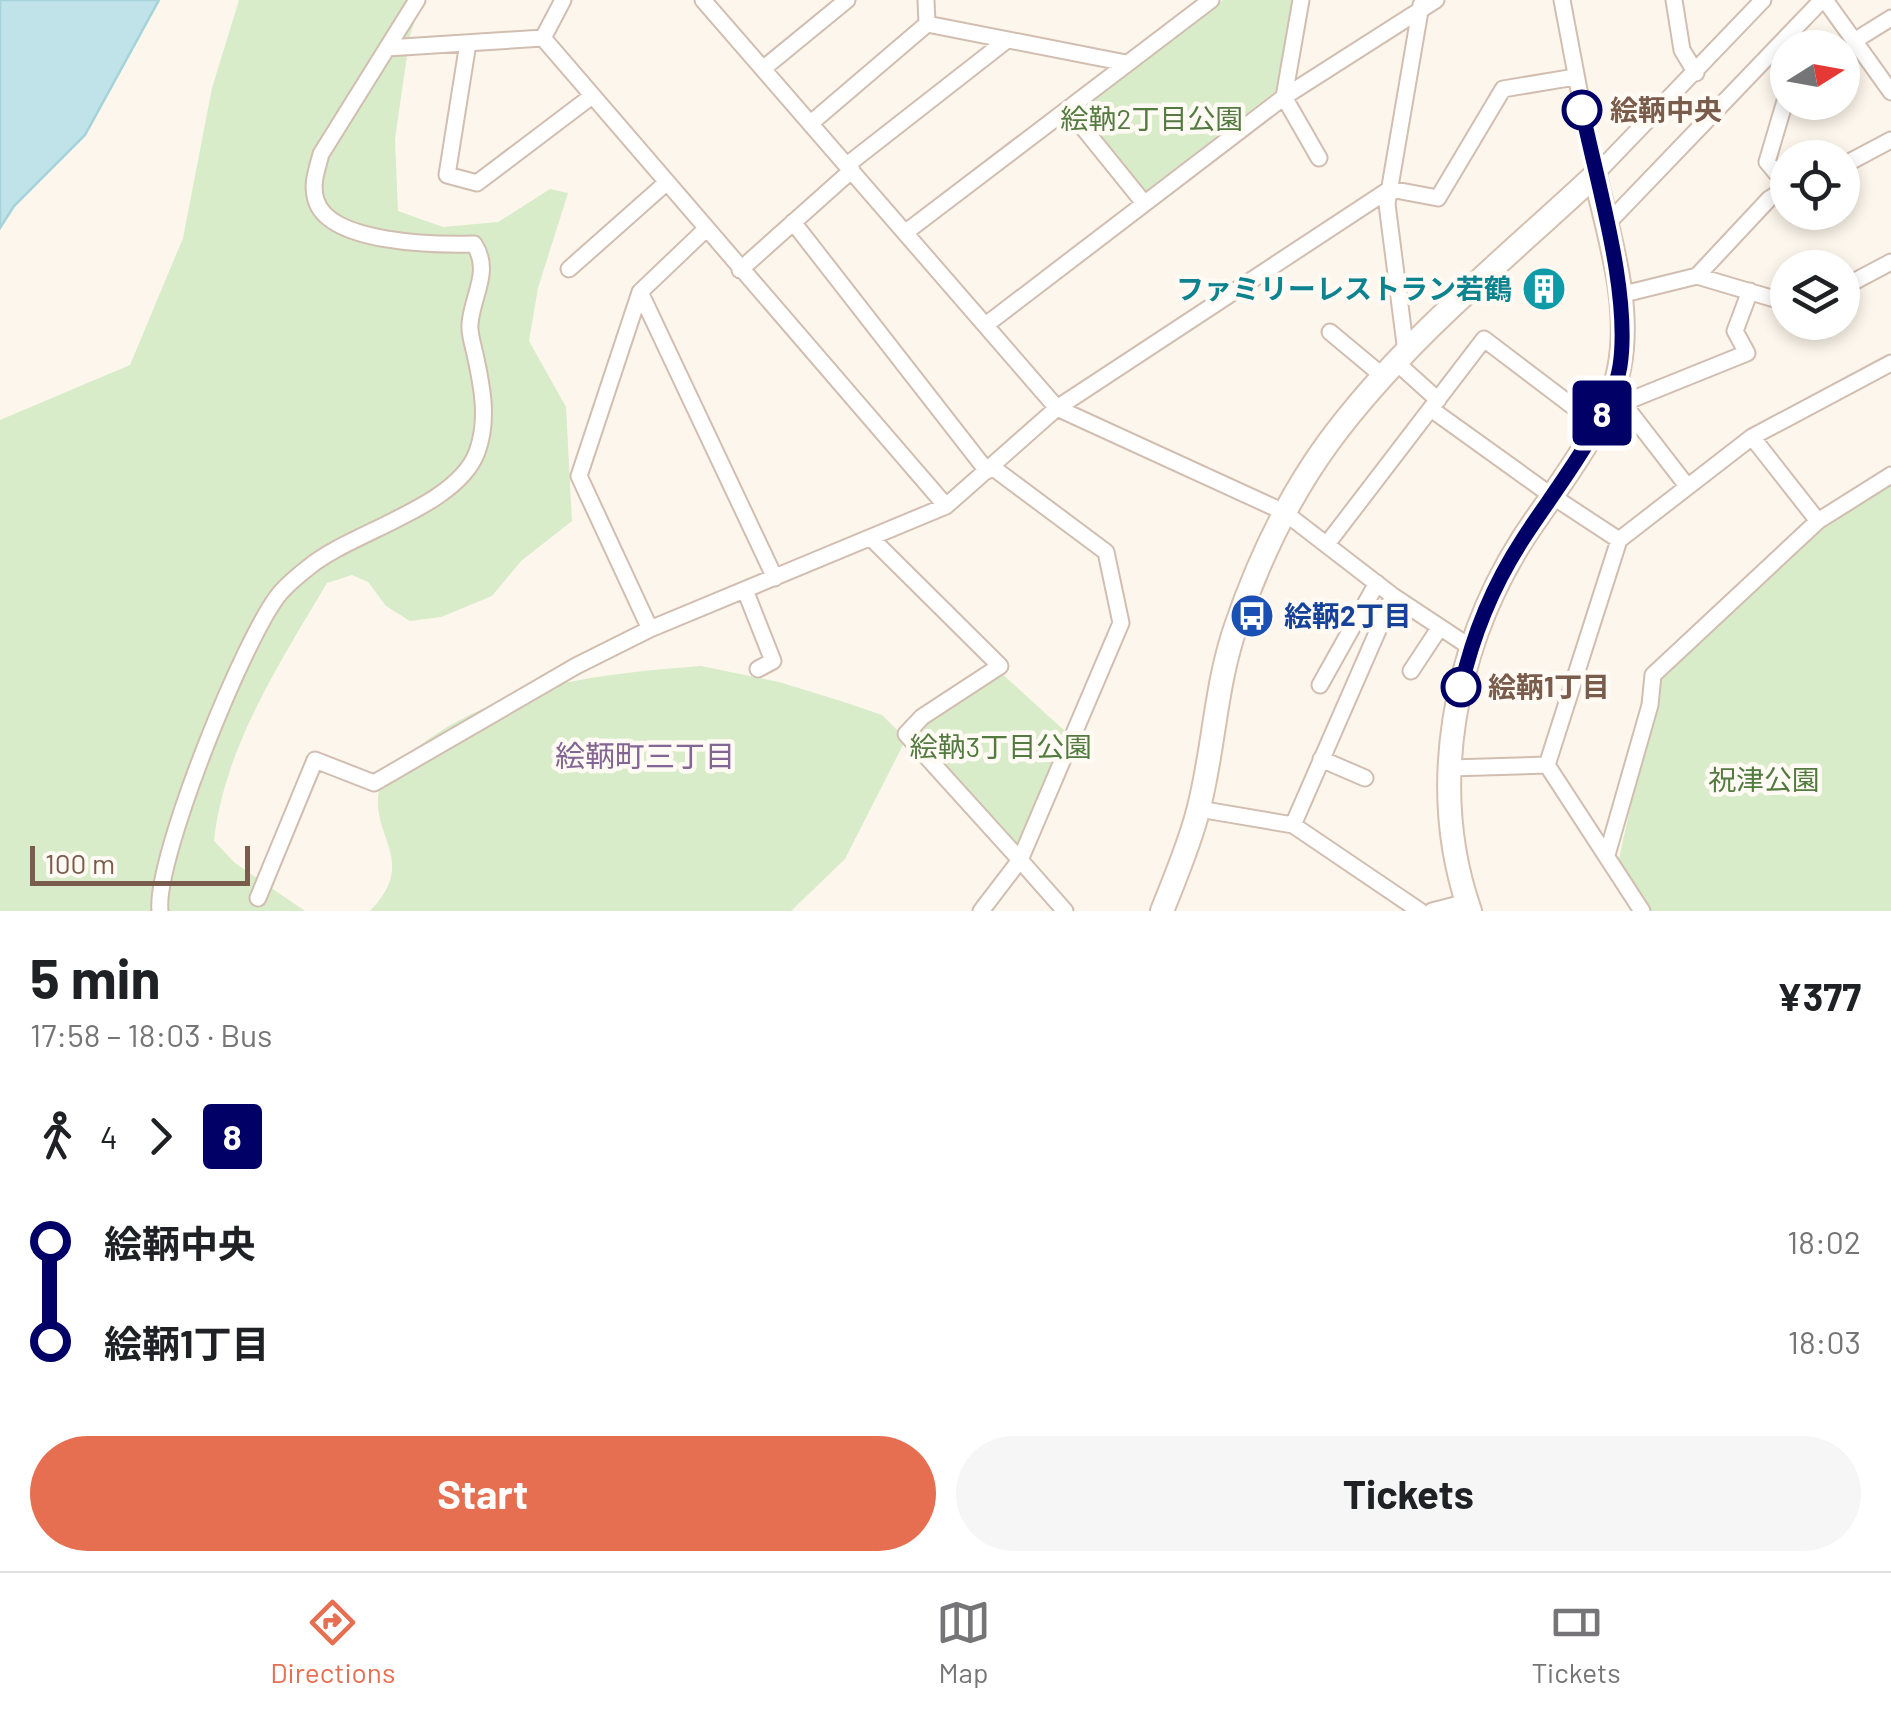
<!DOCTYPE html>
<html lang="en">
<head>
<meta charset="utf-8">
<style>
  :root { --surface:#fff; --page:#f6f6f6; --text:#202124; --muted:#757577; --line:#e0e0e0; --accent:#e76f51 }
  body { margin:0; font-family:Barlow,"Noto Sans JP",sans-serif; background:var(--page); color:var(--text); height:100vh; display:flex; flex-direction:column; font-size:38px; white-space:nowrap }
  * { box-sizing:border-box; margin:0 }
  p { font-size:32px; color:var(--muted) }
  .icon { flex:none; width:55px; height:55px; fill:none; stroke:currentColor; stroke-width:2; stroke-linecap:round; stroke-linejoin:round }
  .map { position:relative; height:911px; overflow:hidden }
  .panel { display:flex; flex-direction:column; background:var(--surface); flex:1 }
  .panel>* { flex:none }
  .badge { padding:0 20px; border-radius:8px; font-size:35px; line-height:65px }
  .needle { width:65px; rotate:79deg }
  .fabs { position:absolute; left:1770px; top:30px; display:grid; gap:20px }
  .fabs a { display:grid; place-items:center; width:90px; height:90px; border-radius:50%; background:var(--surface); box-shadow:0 5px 15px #0003; font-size:50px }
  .scale { position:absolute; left:30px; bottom:25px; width:220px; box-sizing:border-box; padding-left:10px; border:5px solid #7a5c4d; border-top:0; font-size:28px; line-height:35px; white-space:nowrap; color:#7a5c4d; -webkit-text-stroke:8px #fffaf3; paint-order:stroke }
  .map>.badge { position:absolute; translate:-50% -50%; box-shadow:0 0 0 5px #fff }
  .legs { display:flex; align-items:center; gap:15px; height:110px; padding:0 30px; font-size:32px }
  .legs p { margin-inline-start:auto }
  .summary { display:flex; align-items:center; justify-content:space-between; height:170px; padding:0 30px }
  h1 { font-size:55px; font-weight:700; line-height:75px }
  .action { display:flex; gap:20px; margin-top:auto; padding:20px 30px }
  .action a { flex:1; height:115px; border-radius:60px; background:var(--accent); color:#fff; font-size:40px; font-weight:700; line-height:115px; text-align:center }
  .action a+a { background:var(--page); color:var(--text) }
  ul { padding:0 30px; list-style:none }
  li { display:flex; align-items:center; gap:35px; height:100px; font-size:38px }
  li i { display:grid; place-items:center; width:15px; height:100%; margin:0 12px; background:currentColor }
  li i::after { content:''; width:25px; height:25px; margin:-12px; border:8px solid; border-radius:50%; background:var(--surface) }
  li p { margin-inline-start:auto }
  li:first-child i { background:linear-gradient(#0000 50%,currentColor 0) }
  li:last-child i { background:linear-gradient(currentColor 50%,#0000 0) }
  .tabs { display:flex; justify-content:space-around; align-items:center; height:140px; border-top:2px solid var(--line); background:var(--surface); font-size:28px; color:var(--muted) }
  .tabs a { display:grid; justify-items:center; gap:5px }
  .tabs .selected { color:var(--accent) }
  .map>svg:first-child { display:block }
  .green { fill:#d8ecc9 }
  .water { fill:#bfe3e8; stroke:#a5d3da; stroke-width:2.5 }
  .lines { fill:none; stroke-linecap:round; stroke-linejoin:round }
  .street-casing { stroke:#d1beb0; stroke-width:19 }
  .secondary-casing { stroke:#d6c0b0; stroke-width:26 }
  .street { stroke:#fff; stroke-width:15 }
  .secondary { stroke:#fff; stroke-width:22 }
  .line-1-casing { stroke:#fff; stroke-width:22 }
  .line-1 { stroke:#006; stroke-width:15 }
  .stop-1-dot { fill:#fff; stroke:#006; stroke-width:5 }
  .labels { text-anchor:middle; stroke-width:9; stroke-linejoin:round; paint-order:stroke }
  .stop-label { font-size:28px; font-weight:bold; fill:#7a5c4d; stroke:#fffaf3; text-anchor:start }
  .park-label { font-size:28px; fill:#537a41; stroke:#fffaf3 }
  .culture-label { font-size:28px; font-weight:bold; fill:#0d838f; stroke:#fffaf3; text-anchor:end }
  .transit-label { font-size:28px; font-weight:bold; fill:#164399; stroke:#fffaf3; text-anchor:start }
  .neighbourhood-label { font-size:30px; fill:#846695; stroke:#fffaf3 }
</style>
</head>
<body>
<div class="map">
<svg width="1891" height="911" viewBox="0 0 1891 911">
  <rect width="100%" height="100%" fill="#fdf6ec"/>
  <path class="green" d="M239,0H422L410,35L395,139L398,211L443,227L498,222L550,189L568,193L538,288L529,341L566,407L572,521L521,561L492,596L441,617L410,621L386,606L368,582L352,575L327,583C280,662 224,748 214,841L235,863L305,911H0V420L130,365L183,238L212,88Z
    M1223,0H1293L1276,91L1143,194L1076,109Z
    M1891,482V911H1648L1618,863L1659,677L1809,537Z
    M701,666L779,682L844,702L882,715L906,739L845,859L791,911H370C419,860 370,837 379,790C382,774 400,761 413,751C495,684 599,674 701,666Z
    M999,671L1067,733L1017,848L915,731Z"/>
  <path class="water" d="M0,0H159L85,135L14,206L0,228Z"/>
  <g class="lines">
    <defs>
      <path id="street" d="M703,0L1057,408L1284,512L1393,596L1470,647
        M926,0L927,24L1126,63
        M1301,0L1284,97L1319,158
        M1562,0L1595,175
        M1674,0L1682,50L1696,73
        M1825,0L1891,92
        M543,38L563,0
        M1854,41L1891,18
        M468,43L447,175L477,183L592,96
        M387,48L543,38L946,506
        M764,68L847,0
        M1788,91L1767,162L1788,187
        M1068,109L1144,203
        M811,123L927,24
        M847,165L1007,40
        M1842,166L1891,140
        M1595,175L1763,0
        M793,222L987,471
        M1606,225L1822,0
        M906,232L1211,0
        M569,269L666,183
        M740,270L852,170
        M1697,276L1788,303
        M1842,288L1891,262
        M640,292L775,578
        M1620,295L1697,276L1769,199L1788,187
        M987,324L1284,97L1436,0
        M1330,332L1384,377
        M1406,352L1387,204L1421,5
        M1397,363L1438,400
        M1619,398L1687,486
        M1623,403L1747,353L1735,331L1750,291
        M1431,409L1552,496L1619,540
        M1752,437L1818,521
        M992,467L1106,552L1121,623L1020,860L1065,911
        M871,538L1000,666L922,717L906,734L1020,860L981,911
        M1327,544L1484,339L1596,424
        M745,590L773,661L758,669
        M650,629L579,476L640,292L706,229
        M1411,671L1440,627
        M1320,685L1377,583
        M1321,759L1365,778
        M1547,765L1642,911
        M1450,768L1547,765L1619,540L1752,437L1891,363
        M1199,809L1293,825L1420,911
        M1293,825L1393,596
        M1607,855L1650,705L1653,675L1818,521L1891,475
        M258,898L315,760L374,783L576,666L650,629L946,506L1057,408L1390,189L1438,198L1503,89L1575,77
        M160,911C154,860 246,632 281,592C289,583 300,574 309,567C351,532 457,507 477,452C489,420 482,386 475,354C473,345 469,333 470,324C472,296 492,271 474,244C437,245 329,244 316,200C311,184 317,170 321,154L417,0
        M1432,911L1467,902"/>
      <path id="secondary" d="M1162,911C1175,878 1189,846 1198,811C1214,751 1215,686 1236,626C1258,562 1288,498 1328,443C1402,342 1504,260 1595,175
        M1470,911C1427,788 1454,648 1522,540C1553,492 1608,425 1619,369C1632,306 1609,237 1595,175"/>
    </defs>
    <use href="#street" class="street-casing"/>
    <use href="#secondary" class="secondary-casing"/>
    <use href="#street" class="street"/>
    <use href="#secondary" class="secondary"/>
  </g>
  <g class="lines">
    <defs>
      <path id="line-1" d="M1461,687C1473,634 1493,585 1523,539C1553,492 1611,421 1620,366C1631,294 1597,183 1582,110"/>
    </defs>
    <use href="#line-1" class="line-1-casing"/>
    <use href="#line-1" class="line-1"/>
  </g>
  <defs>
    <symbol id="building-disc" viewBox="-11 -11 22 22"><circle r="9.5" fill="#0f9aa8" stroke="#fffaf3"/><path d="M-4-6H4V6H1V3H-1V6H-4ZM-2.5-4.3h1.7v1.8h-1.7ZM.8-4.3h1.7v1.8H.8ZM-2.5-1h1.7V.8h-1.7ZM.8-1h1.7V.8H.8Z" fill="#fff"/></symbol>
    <symbol id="bus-disc" viewBox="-11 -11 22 22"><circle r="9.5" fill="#1a4fb4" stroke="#fffaf3"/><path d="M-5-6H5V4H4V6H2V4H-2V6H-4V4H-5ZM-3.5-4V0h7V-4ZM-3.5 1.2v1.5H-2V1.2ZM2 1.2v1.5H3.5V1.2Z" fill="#fff"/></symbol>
  </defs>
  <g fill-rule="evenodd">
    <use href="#building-disc" x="1519" y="264" width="50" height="50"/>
    <use href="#bus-disc" x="1227" y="591" width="50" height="50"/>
  </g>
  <g class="stop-1-dot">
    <circle cx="1582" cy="110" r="18"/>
    <circle cx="1461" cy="687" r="18"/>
  </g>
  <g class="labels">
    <g class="stop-label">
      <text x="1610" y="120">絵鞆中央</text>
      <text x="1488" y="697">絵鞆1丁目</text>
    </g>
    <g class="park-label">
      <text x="1152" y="129">絵靹2丁目公園</text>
      <text x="1001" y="757">絵靹3丁目公園</text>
      <text x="1764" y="790">祝津公園</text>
    </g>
    <g class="culture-label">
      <text x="1512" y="299">ファミリーレストラン若鶴</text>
    </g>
    <g class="transit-label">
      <text x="1284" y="626">絵鞆2丁目</text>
    </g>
    <g class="neighbourhood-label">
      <text x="645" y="767">絵鞆町三丁目</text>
    </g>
  </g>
</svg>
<div class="fabs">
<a><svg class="needle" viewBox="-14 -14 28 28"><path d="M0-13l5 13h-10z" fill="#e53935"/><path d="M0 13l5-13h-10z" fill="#757577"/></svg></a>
<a><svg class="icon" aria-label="locate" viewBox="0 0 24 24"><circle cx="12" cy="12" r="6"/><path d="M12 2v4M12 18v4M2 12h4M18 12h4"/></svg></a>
<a><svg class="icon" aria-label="layers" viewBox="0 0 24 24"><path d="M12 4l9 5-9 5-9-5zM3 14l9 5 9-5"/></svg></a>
</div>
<div class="scale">100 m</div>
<b class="badge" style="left:1602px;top:413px;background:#006;color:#fff">8</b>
</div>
<section class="panel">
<div class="summary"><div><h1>5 min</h1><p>17:58 – 18:03 · Bus</p></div><b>¥377</b></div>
<div class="legs"><svg class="icon" aria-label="walk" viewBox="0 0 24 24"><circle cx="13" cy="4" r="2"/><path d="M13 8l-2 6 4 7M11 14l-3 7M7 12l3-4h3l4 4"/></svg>4<svg class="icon" aria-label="forward" viewBox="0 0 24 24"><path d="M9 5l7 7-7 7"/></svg><b class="badge" style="background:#006;color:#fff">8</b></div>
<ul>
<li><i style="color:#006"></i><b>絵鞆中央</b><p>18:02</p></li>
<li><i style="color:#006"></i><b>絵鞆1丁目</b><p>18:03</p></li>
</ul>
<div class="action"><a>Start</a><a>Tickets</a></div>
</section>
<nav class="tabs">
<a class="selected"><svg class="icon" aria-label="directions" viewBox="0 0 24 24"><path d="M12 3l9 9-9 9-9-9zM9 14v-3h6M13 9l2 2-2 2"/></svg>Directions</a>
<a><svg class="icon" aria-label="map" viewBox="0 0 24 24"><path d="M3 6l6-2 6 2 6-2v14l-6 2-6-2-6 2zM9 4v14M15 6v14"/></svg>Map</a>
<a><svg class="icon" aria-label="tickets" viewBox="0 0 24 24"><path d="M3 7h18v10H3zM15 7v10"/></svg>Tickets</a>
</nav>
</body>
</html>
